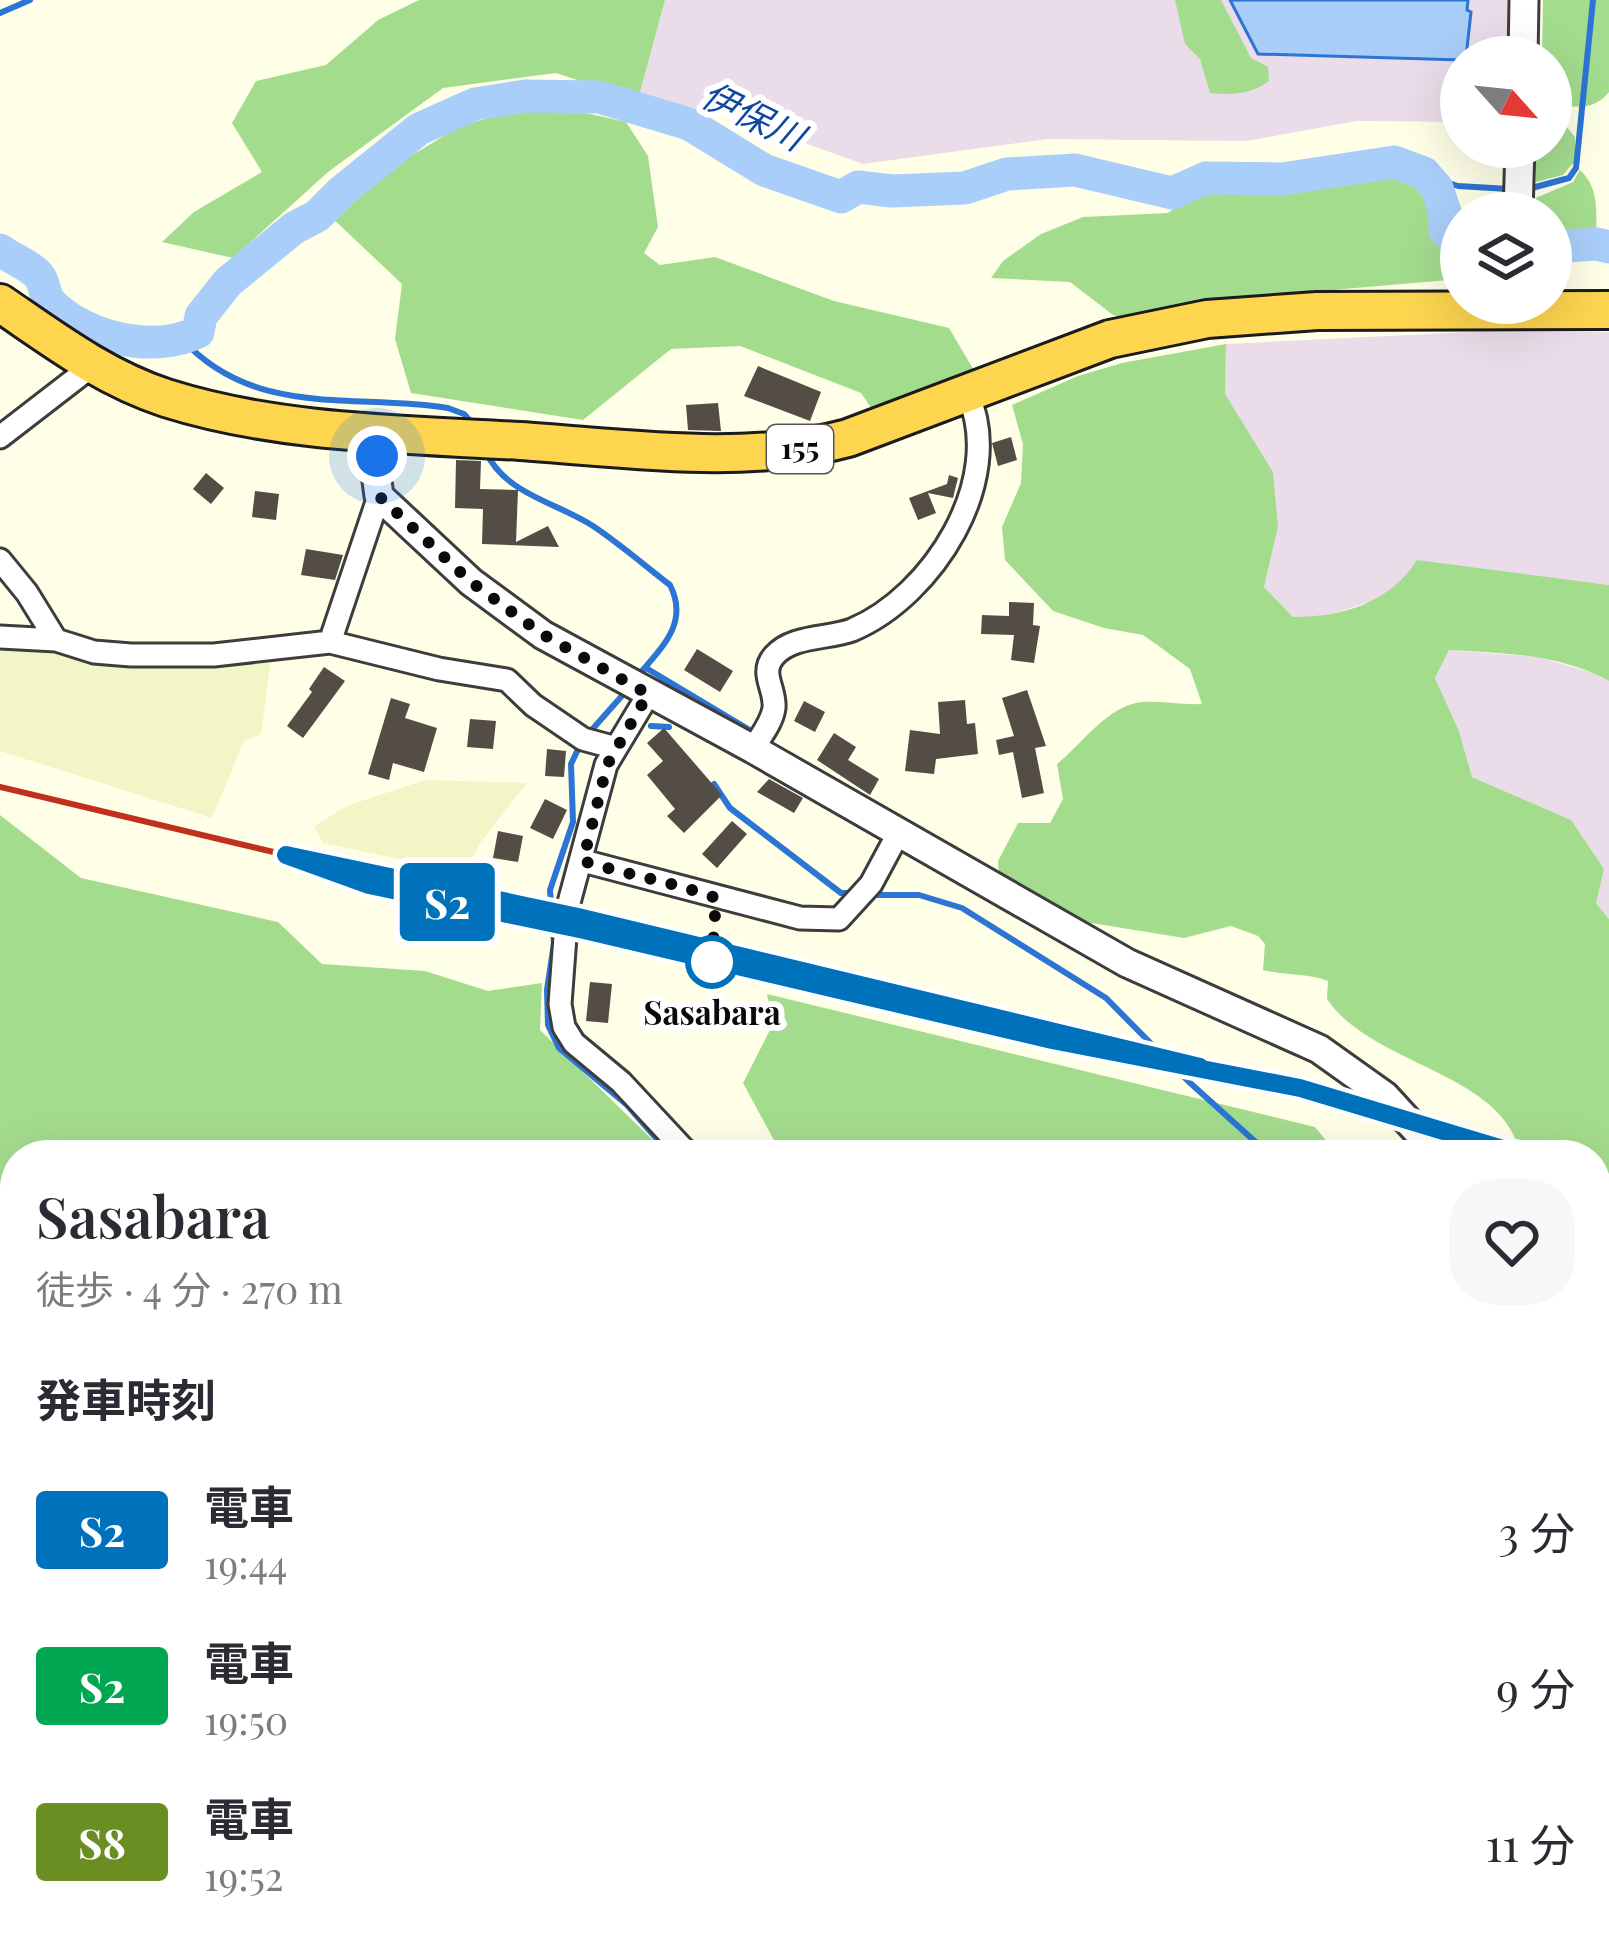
<!DOCTYPE html>
<html lang="ja">
<head>
<meta charset="utf-8">
<style>
  :root { --surface:#fff; --page:#f7f7f7; --text:#2b2b33; --muted:#7c7c81 }
  body { margin:0; font-family:"Playfair Display","Noto Sans JP",serif; background:var(--page); color:var(--text); height:100vh; display:flex; flex-direction:column; font-size:45px; white-space:nowrap }
  * { box-sizing:border-box; margin:0 }
  p { font-size:39px; color:var(--muted) }
  .icon { flex:none; width:66px; height:66px; fill:none; stroke:currentColor; stroke-width:2; stroke-linecap:round; stroke-linejoin:round }
  .map { position:relative; flex:1; overflow:hidden }
  .panel { position:absolute; left:0px; top:1140px; width:1611px; height:804px; display:flex; flex-direction:column; background:var(--surface); border-radius:48px 48px 0 0; box-shadow:0 12px 48px #0002 }
  .panel>* { flex:none }
  .badge { padding:0 24px; border-radius:9px; font-size:42px; line-height:78px }
  .needle { width:78px; rotate:117deg }
  .controls { position:absolute; left:1440px; top:36px; display:grid; gap:24px }
  .controls a { display:grid; place-items:center; width:132px; height:132px; border-radius:50%; background:var(--surface); box-shadow:0 12px 48px #0002; font-size:60px }
  .you { position:absolute; width:60px; height:60px; margin:-30px; border:9px solid #fff; border-radius:50%; background:#1a73e8; box-shadow:0 0 0 18px #1a73e833 }
  .map>.badge { position:absolute; translate:-50% -50%; box-shadow:0 0 0 6px #fff }
  h2 { padding:0 36px; font-size:45px; line-height:108px }
  .round { display:grid; place-items:center; flex:none; width:126px; height:126px; border-radius:48px; background:var(--page) }
  .summary { display:flex; align-items:center; justify-content:space-between; height:204px; padding:0 36px }
  h1 { font-size:57px; font-weight:600; line-height:90px }
  ul { padding:0; list-style:none }
  li { display:flex; align-items:center; gap:36px; height:156px; padding:0 36px }
  li div { flex:1 }
  li b { display:block; font-size:45px }
  li em { font-style:normal }
  li .badge { min-width:132px; font-weight:700; text-align:center }
  .map>svg:first-child { display:block }
  .industrial { fill:#eadde9 }
  .farmland { fill:#f2f6c6 }
  .forest { fill:#a4dc8e }
  .water { fill:#a9cef9; stroke:#2c75d4; stroke-width:3 }
  .lines { fill:none; stroke-linecap:round; stroke-linejoin:round }
  .stream { stroke:#2c75d4; stroke-width:6 }
  .river { stroke:#a9cef9; stroke-width:33 }
  .building { fill:#534d46 }
  .minor-casing { stroke:#3d3d3d; stroke-width:27 }
  .tertiary-casing { stroke:#3d3d3d; stroke-width:33 }
  .trunk-casing { stroke:#1b1b1b; stroke-width:42 }
  .minor { stroke:#fff; stroke-width:21 }
  .tertiary { stroke:#fff; stroke-width:27 }
  .trunk { stroke:#fed54f; stroke-width:36 }
  .rail { stroke:#c0301c; stroke-width:6 }
  .line-casing { stroke:#fff; stroke-width:27 }
  .line { stroke:#0072bc; stroke-width:18 }
  .walk { stroke:#0a0a0a; stroke-width:12; stroke-dasharray:0 21.6 }
  .stop-dot { fill:#fff; stroke:#0072bc; stroke-width:6 }
  .labels { text-anchor:middle; stroke-width:12; stroke-linejoin:round; paint-order:stroke }
  .shield { fill:#fff; stroke:#545454; stroke-width:3 }
  .shield-label { font-size:30px; font-weight:bold; fill:#0a0a0a }
  .stop-label { font-size:33px; font-weight:bold; fill:#0a0a0a; stroke:#fff }
  .water-label { font-size:36px; font-style:italic; fill:#0e48a1; stroke:#fff }
</style>
</head>
<body>
<div class="map">
<svg width="1609" height="1944" viewBox="0 0 1609 1944">
  <rect width="100%" height="100%" fill="#fffee7"/>
  <path class="industrial" d="M665,0H1508L1506,57H1461V122L1357,121L1247,141L1048,139L863,164L774,132L750,118L638,100Z
    M1490,331L1609,332V585L1528,576L1403,582L1376,600L1322,617H1293L1264,587L1278,527L1225,394L1226,344Z
    M1448,650L1538,657L1594,673L1609,681V919L1596,903L1571,820L1472,777L1459,731L1435,678Z"/>
  <path class="farmland" d="M0,648L57,650L129,666H196L271,658L261,734L244,741L212,818L0,751Z
    M425,780L527,783L480,843L465,873L323,843L314,826L349,805Z"/>
  <path class="forest" d="M419,0H665L638,100L556,73L443,88L328,172L233,258L162,242L194,212L262,172L232,123L256,81L326,65L378,20Z
    M1175,0H1221L1251,58L1268,67L1269,81C1250,95 1232,95 1210,93L1200,59L1185,44Z
    M1543,0H1609V92C1594,112 1573,106 1551,105V57H1542Z
    M545,104L626,122L648,156L658,227L644,253L660,265L715,257L834,301L949,328L975,372L874,412L861,393L740,346L671,349L583,420L411,393L395,339L402,284L329,215L391,168L462,125Z
    M1551,126H1566L1575,137V161L1563,175L1536,182V147H1551Z
    M1580,170C1601,190 1595,213 1597,240L1551,242V213H1535L1536,198L1573,182Z
    M1373,175H1398L1422,181C1440,204 1434,238 1461,253V279L1262,296L1141,321L1113,315L1070,282L991,278L1003,261L1041,234L1083,217L1168,213L1203,186L1324,183Z
    M1226,344L1225,394L1273,472L1278,527L1264,587L1293,617C1342,617 1390,603 1417,560L1609,585V681C1561,654 1502,653 1449,650L1435,678L1459,731L1472,777L1571,820L1604,869L1596,903L1609,919V1775L1596,1742V1155H1520C1506,1073 1372,1066 1327,999L1328,981C1307,973 1286,976 1263,970L1265,944L1258,936L1231,926L1184,938L1079,921L999,876L998,861L1018,823H1050L1063,799L1057,764C1082,744 1109,704 1143,702C1163,701 1183,705 1202,704L1190,669L1160,647L1143,635L1104,628L1053,611L1005,560L1002,527L1021,483L1023,444L1012,405L1078,376L1122,363Z
    M0,815L81,878L278,922L322,964L425,971L488,991L542,983L540,1030L668,1155H15V1929H798L802,1944H0Z
    M767,994L1315,1127L1338,1155H782L743,1083L773,1024Z
    M1596,1815L1609,1839V1944H1348L1346,1929H1596Z"/>
  <path class="water" d="M1230,0H1468L1467,10L1471,12L1466,57L1461,60L1258,54Z"/>
  <g class="lines">
    <path class="stream" d="M0,13L30,0
      M1427,176L1458,186L1509,189
      M1528,189L1569,178L1576,168L1593,0
      M181,338C254,419 353,393 448,408L464,414L471,422
      M485,450C504,494 556,502 593,526C620,544 644,565 670,585C690,624 660,649 636,678
      M646,668L758,735
      M651,726L669,727
      M589,733L628,689
      M581,743L571,764L573,822L550,890L554,943L547,990L548,1025L559,1048L627,1105L671,1155
      M714,784L730,808L841,893H854
      M873,895H919L962,908L1106,998L1188,1081L1270,1155
      M1596,1901L1609,1911
      M697,1944L698,1929"/>
    <path class="river" d="M1551,247L1597,244L1609,247
      M0,250C11,258 31,266 39,276C45,283 44,295 50,302C84,338 153,354 198,332L201,316L228,282L294,228L317,216L342,191L419,129L475,104L525,96L599,97L689,124L764,170L841,197L858,187L892,191L965,188L1007,174L1075,170L1172,193L1206,178L1282,179L1394,162L1424,173L1437,188L1445,212V230L1461,245"/>
  </g>
  <path class="building" d="M758,366L821,392L810,421L744,396Z
    M718,403L721,431L688,430L686,405Z
    M1011,437L1017,460L998,466L992,443Z
    M456,460L481,461L480,489L518,490L516,542L548,526L559,547L482,544L483,509L455,508Z
    M206,473L224,488L211,504L193,489Z
    M949,475L958,478L953,498L928,493L936,513L918,520L909,498L947,484Z
    M255,491L279,494L276,520L252,517Z
    M306,549L343,555L335,580L301,575Z
    M1009,602L1034,603L1033,625L1040,626L1034,663L1011,660L1014,635L981,634L982,615L1009,616Z
    M697,649L733,671L720,692L684,670Z
    M324,667L345,681L303,738L287,726L312,692L309,689Z
    M1027,690L1046,746L1035,748L1044,793L1022,798L1013,752L999,755L996,740L1014,736L1002,698Z
    M391,698L410,704L405,718L437,728L424,772L393,763L389,780L368,774Z
    M965,700L967,724L975,723L978,754L936,759L934,774L905,771L910,730L940,734L938,702Z
    M804,701L825,712L815,732L794,721Z
    M470,719L496,721L493,749L467,747Z
    M664,728L722,795L684,833L667,816L675,809L647,775L663,761L647,743Z
    M834,733L856,747L848,760L879,779L870,795L817,760Z
    M547,749L566,751L564,777L545,776Z
    M769,779L803,798L794,813L757,792Z
    M545,799L567,810L553,839L530,828Z
    M732,821L747,834L717,868L702,854Z
    M498,831L523,836L518,862L493,858Z
    M590,982L612,984L608,1023L586,1021Z"/>
  <g class="lines">
    <defs>
      <path id="minor" d="M0,437L92,366
        M0,560L27,593L56,640
        M0,637L56,640L94,652L131,655H214L330,642L439,669L507,680L533,705L583,739L616,748
        M330,642L379,496
        M648,695L606,765L567,910L560,1004L564,1027L574,1043L621,1082L689,1155
        M753,749C760,737 772,723 774,708C776,689 759,673 774,656C792,635 828,639 852,630C933,596 1006,480 968,395
        M583,861L800,918L839,919L871,884L899,832
        M678,1929L681,1944"/>
      <path id="tertiary" d="M1523,57L1524,0
        M1518,213L1520,147
        M381,433L375,466L379,496L471,582L543,635L753,749L1127,963L1319,1049L1385,1096L1439,1155
        M1596,1787L1609,1815"/>
      <path id="trunk" d="M0,303C53,339 104,378 166,398C280,434 402,434 520,441C625,448 746,466 848,438L1110,339L1207,319L1317,311L1609,310"/>
    </defs>
    <use href="#minor" class="minor-casing"/>
    <use href="#tertiary" class="tertiary-casing"/>
    <use href="#trunk" class="trunk-casing"/>
    <use href="#minor" class="minor"/>
    <use href="#tertiary" class="tertiary"/>
    <use href="#trunk" class="trunk"/>
    <path class="rail" d="M0,787L286,855L578,917L1245,1078
      M1230,1075L1301,1087"/>
  </g>
  <g class="lines">
    <defs>
      <path id="line" d="M1200,1067L578,917L286,855L369,885L584,930L1052,1040L1300,1088L1523,1155"/>
    </defs>
    <use href="#line" class="line-casing"/>
    <use href="#line" class="line"/>
    <path class="walk" d="M377,456L379,496L471,582L542,634L648,694L607,765L583,861C628,875 673,882 716,898L712,962"/>
  </g>
  <circle class="stop-dot" cx="712" cy="962" r="24"/>
  <g class="labels">
    <rect class="shield" x="767" y="425" width="66" height="48" rx="9"/>
    <g class="shield-label">
      <text x="800" y="459">155</text>
    </g>
    <g class="stop-label">
      <text x="712" y="1025">Sasabara</text>
    </g>
    <g class="water-label">
      <text transform="translate(753 116) rotate(26)" y="13">伊保川</text>
    </g>
  </g>
</svg>
<div class="controls">
<a><svg class="needle" viewBox="-14 -14 28 28"><path d="M0-13l5 13h-10z" fill="#e53935"/><path d="M0 13l5-13h-10z" fill="#7c7c81"/></svg></a>
<a><svg class="icon" aria-label="layers" viewBox="0 0 24 24"><path d="M12 4l9 5-9 5-9-5zM3 14l9 5 9-5"/></svg></a>
</div>
<div class="you" style="left:377px;top:456px"></div>
<b class="badge" style="left:447px;top:902px;background:#0072bc;color:#fff">S2</b>
<section class="panel">
<div class="summary"><div><h1>Sasabara</h1><p>徒歩 · 4 分 · 270 m</p></div><a class="round"><svg class="icon" aria-label="heart" viewBox="0 0 24 24"><path d="M12 20l-8-8c-3-5 5-10 8-4 3-6 11-1 8 4z"/></svg></a></div>
<h2>発車時刻</h2>
<ul>
<li><span class="badge" style="background:#0072bc;color:#fff">S2</span><div><b>電車</b><p>19:44</p></div><em>3 分</em></li>
<li><span class="badge" style="background:#00a651;color:#fff">S2</span><div><b>電車</b><p>19:50</p></div><em>9 分</em></li>
<li><span class="badge" style="background:#6b8e23;color:#fff">S8</span><div><b>電車</b><p>19:52</p></div><em>11 分</em></li>
</ul>
</section>
</div>
</body>
</html>
